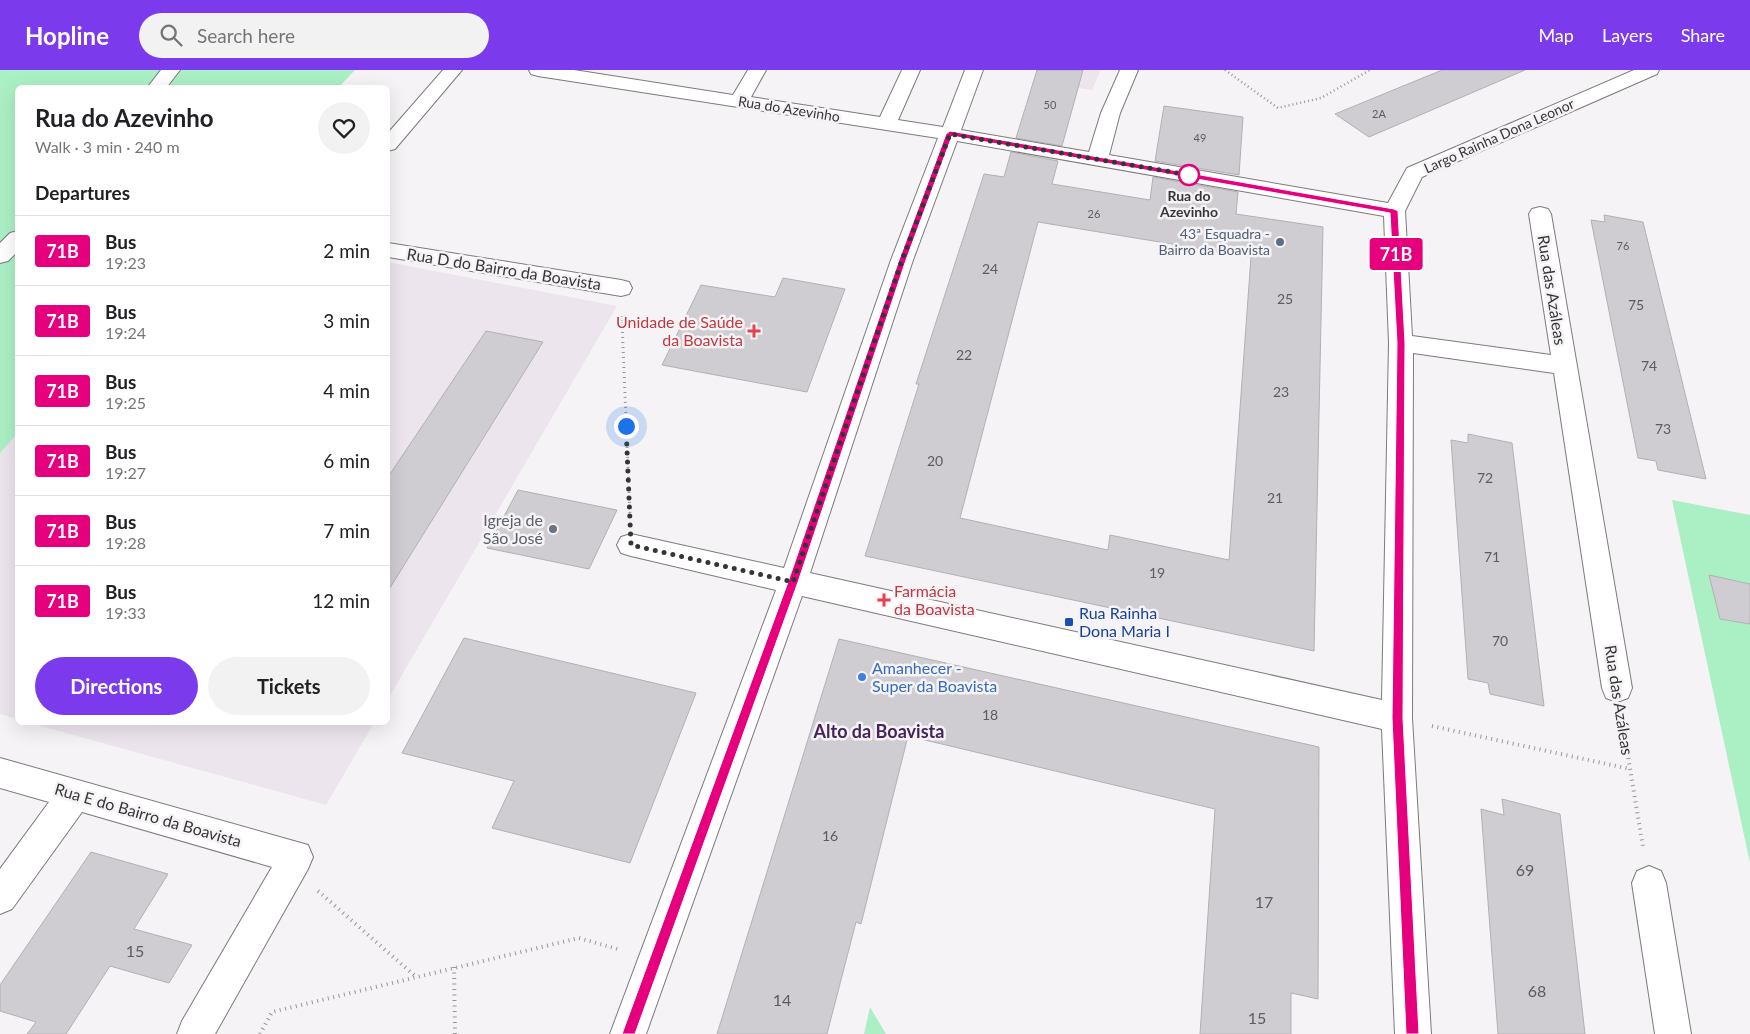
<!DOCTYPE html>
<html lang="en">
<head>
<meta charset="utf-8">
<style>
  :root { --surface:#fff; --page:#f2f2f2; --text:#202124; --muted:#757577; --line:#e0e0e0; --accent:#7c3aed }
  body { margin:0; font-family:Lato,sans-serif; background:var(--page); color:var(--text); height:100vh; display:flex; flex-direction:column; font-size:19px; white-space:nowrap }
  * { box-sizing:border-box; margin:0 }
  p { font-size:16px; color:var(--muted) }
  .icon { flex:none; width:28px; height:28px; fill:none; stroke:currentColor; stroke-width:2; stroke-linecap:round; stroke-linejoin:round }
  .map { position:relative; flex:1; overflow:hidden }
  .details { position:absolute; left:15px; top:15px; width:375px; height:640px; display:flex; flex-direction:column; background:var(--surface); border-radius:8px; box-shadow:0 5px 20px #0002 }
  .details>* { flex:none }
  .badge { padding:0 10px; border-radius:4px; font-size:18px; line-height:32px }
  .you { position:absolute; width:25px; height:25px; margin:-12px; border:4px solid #fff; border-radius:50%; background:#1a73e8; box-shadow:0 0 0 8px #1a73e833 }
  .map>.badge { position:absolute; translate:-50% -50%; box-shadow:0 0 0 2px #fff }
  h2 { padding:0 20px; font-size:19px; line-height:45px }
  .round { display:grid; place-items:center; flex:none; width:52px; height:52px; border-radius:26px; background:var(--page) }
  .summary { display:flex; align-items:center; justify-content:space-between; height:85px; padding:0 20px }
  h1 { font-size:24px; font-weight:700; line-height:38px }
  .button { display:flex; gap:10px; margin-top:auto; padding:10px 20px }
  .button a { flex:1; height:58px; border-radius:30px; background:var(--accent); color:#fff; font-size:20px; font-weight:700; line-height:58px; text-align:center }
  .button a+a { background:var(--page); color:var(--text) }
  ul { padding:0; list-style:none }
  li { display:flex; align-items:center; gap:15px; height:70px; padding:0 20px; border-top:1px solid var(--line) }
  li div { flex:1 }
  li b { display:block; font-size:19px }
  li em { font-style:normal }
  li .badge { min-width:55px; font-weight:700; text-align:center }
  header { display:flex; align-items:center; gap:30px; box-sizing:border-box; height:70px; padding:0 25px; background:var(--accent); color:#fff }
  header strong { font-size:24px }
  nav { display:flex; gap:28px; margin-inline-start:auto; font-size:18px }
  .search { width:350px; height:45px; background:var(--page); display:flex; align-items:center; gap:12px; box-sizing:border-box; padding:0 18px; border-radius:28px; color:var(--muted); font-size:19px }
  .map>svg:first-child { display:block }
  .built { fill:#ede5ee }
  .green { fill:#abf0c5 }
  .building { fill:#cfcdd1; stroke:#b2b0b4; fill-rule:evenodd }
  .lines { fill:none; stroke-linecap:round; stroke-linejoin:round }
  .minor-casing { stroke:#7c7a7c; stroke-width:2 }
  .path-far2 { stroke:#989698; stroke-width:2.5; stroke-dasharray:1 3; stroke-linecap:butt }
  .path-far1 { stroke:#989698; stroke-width:3; stroke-dasharray:1 4; stroke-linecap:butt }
  .path { stroke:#989698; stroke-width:4; stroke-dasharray:1 4.5; stroke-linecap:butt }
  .minor { fill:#fff; fill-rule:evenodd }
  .line { fill:#e6007e; stroke:#fff }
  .walk { stroke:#363536; stroke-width:5; stroke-dasharray:0 9 }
  .stop-dot { fill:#fff; stroke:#e6007e; stroke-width:2.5 }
  .service-dot { fill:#5c6f8a; stroke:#f6f3f6; stroke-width:2 }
  .health-dot { fill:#e0444e; stroke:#f6f3f6; stroke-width:2 }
  .worship-dot { fill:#6b7280; stroke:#f6f3f6; stroke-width:2 }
  .transit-dot { fill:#1a4fb4; stroke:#f6f3f6; stroke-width:2 }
  .shop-dot { fill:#3f7fe0; stroke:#f6f3f6; stroke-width:2 }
  .labels { text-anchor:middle; stroke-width:5; stroke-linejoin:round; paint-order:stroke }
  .far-number-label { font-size:11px; fill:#5c5b5d }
  .far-street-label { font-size:14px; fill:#363536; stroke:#f6f3f6 }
  .far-stop-label { font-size:14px; font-weight:bold; fill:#363536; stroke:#f6f3f6 }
  .far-service-label { font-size:14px; fill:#4e5e75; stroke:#f6f3f6; text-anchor:end }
  .number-label { font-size:14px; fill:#5c5b5d }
  .street-label { font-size:16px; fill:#363536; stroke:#f6f3f6 }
  .health-label { font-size:16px; fill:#be3a42; stroke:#f6f3f6; text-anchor:end }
  .worship-label { font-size:16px; fill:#5b616d; stroke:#f6f3f6; text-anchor:end }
  .transit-label { font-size:16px; fill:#164399; stroke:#f6f3f6; text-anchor:start }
  .shop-label { font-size:16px; fill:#366cbe; stroke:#f6f3f6; text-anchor:start }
  .near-number-label { font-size:16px; fill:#5c5b5d }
  .neighbourhood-label { font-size:18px; font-weight:bold; fill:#46245b; stroke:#f6f3f6 }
</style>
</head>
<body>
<header>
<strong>Hopline</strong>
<div class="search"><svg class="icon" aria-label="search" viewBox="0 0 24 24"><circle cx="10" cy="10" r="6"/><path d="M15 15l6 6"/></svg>Search here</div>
<nav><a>Map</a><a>Layers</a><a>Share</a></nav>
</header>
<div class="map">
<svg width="1750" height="964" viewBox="0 0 1750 964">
  <rect width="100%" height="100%" fill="#f6f3f6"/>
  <path class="built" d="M1083,0H1101L1092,20L1078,18Z
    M388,192L617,236L388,629Z
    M17,325V649L0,644V343Z
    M30,653L374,652V653L326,735Z"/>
  <path class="green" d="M0,0H355L339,17L18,18L17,364L0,383Z
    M1672,430L1750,445V793Z
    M870,937L886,964H864Z"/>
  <path class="building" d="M1037,0H1083L1062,76L1016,68Z
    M1442,0H1525L1369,67L1335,44Z
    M1164,36L1243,47L1239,105L1155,91Z
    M1011,82L1058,91L1052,114L1150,130L1153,107L1238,122L1236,144L1323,157L1314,581L865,486L919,314H916L984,104L1004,107ZM1038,152L1251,187L1229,490L1110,465L1108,480L960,448Z
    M1604,145L1643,152L1706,409L1658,400L1656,391L1638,388L1591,150L1605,152Z
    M783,208L845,219L807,322L662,295L701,215L775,227Z
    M486,261L543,272L388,521V407Z
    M1468,364L1512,373L1544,636L1490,624L1488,613L1468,609L1451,370L1468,373Z
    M518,420L617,440L589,499L487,478Z
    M1709,505L1750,514V554L1720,549Z
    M464,568L696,623L630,793L492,758L514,711L402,683Z
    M839,569L1319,677L1318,929L1291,923V964H1200L1215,739L908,666L861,854L856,852L827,964H717Z
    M1502,729L1560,744L1585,964H1498L1481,739L1504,745Z
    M91,782L168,804L134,859L192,875L169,913L110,896L66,964H27L36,952L0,941V915Z"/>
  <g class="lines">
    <defs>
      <path id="minor" d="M161,0H180L166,18H147Z
        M443,0H462L395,79L388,81V63Z
        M529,0H574L733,25L748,0H766L751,27L880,47L902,0H920L898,50L943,57L965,0H983L961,60L1089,82L1101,43L1120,0H1138L1120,43L1109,85L1388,133L1407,98L1634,0H1659L1657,4L1422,107L1405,141L1412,266L1551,285L1529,144L1532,139L1540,137L1548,139L1551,144L1632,618L1628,628L1617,632L1606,628L1602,618L1554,303L1413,283L1412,648L1431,964H1395L1382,659L802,526L646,964H610L776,520L631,486L621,483L617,475L621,467L631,464L784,498L891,190L938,68L538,6L531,4ZM957,71L1384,146L1389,273L1382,630L810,503L913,190Z
        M18,161V181L8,191L0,193V173L10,163Z
        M388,173L621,210L629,212L632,218L629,224L621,226L388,187Z
        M0,688L308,775L313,787L308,799L215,964H177L182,951L272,797L82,742L12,839L0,844V799L49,732L0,718Z
        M1649,796L1661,801L1666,813L1691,964H1655L1632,813L1637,801Z"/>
    </defs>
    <use href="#minor" class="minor-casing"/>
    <path class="path-far2" d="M1225,0L1278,38L1321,28L1370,0
      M622,246V253"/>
    <path class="path-far1" d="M622,252L630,444"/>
    <path class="path" d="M1622,650L1643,777
      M1432,656L1630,699
      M318,821L415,906
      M454,897L455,964
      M260,964L272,942L579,868L621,880"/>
    <use href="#minor" class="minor"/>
  </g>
  <path class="line" d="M950,61L1394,139L1398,141L1405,273L1403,648L1419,964H1406L1392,648L1397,273L1390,143L952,66L906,190L798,512L635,964H622L788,512L899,190L946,64Z"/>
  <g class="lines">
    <path class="walk" d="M626,356L631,475L793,512L902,190L950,64L1189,105"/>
  </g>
  <circle class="stop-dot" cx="1189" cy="105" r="10"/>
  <circle class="service-dot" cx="1280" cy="172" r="5"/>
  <g class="health-dot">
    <path d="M751.5 253.5h5v5h5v5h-5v5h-5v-5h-5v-5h5z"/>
    <path d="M881.5 522.5h5v5h5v5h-5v5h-5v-5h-5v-5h5z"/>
  </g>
  <circle class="worship-dot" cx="553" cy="459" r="5"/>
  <rect class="transit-dot" x="1064" y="547" width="10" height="10" rx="2.5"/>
  <circle class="shop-dot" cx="862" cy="607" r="5"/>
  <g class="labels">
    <g class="far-number-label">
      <text x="1050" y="39">50</text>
      <text x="1379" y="48">2A</text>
      <text x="1200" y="72">49</text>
      <text x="1094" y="148">26</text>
      <text x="1623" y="180">76</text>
    </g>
    <g class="far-street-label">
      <text transform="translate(789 39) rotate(9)" y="5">Rua do Azevinho</text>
      <text transform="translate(1499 66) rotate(-24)" y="5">Largo Rainha Dona Leonor</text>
    </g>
    <g class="far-stop-label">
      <text x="1189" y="131">Rua do<tspan x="1189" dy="16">Azevinho</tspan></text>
    </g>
    <g class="far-service-label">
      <text x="1270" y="169">43ª Esquadra -<tspan x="1270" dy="16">Bairro da Boavista</tspan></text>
    </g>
    <g class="number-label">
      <text x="990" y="204">24</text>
      <text x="1285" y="234">25</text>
      <text x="1636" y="240">75</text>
      <text x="964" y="290">22</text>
      <text x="1649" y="301">74</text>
      <text x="1281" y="327">23</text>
      <text x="1663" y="364">73</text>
      <text x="935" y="396">20</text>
      <text x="1485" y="413">72</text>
      <text x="1275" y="433">21</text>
      <text x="1492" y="492">71</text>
      <text x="1157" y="508">19</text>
      <text x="1500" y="576">70</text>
      <text x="990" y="650">18</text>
      <text x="830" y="771">16</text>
    </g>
    <g class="street-label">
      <text transform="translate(504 199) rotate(9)" y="6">Rua D do Bairro da Boavista</text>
      <text transform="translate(1552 220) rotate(81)" y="6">Rua das Azáleas</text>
      <text transform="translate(1619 630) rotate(81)" y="6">Rua das Azáleas</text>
      <text transform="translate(148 745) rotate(16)" y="6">Rua E do Bairro da Boavista</text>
    </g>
    <g class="health-label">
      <text x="743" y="258">Unidade de Saúde<tspan x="743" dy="18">da Boavista</tspan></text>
      <text x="894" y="527" text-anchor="start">Farmácia<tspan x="894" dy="18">da Boavista</tspan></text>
    </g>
    <g class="worship-label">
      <text x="543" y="456">Igreja de<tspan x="543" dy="18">São José</tspan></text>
    </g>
    <g class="transit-label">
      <text x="1079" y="549">Rua Rainha<tspan x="1079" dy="18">Dona Maria I</tspan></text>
    </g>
    <g class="shop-label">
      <text x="872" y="604">Amanhecer -<tspan x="872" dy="18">Super da Boavista</tspan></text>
    </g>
    <g class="near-number-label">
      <text x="1525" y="806">69</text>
      <text x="1264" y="838">17</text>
      <text x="135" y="887">15</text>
      <text x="1537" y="927">68</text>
      <text x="782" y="936">14</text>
      <text x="1257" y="954">15</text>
    </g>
    <g class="neighbourhood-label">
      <text x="879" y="668">Alto da Boavista</text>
    </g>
  </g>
</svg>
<div class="you" style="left:626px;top:356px"></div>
<b class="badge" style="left:1396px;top:184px;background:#e6007e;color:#fff">71B</b>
<section class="details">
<div class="summary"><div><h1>Rua do Azevinho</h1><p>Walk · 3 min · 240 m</p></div><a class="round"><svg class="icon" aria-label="heart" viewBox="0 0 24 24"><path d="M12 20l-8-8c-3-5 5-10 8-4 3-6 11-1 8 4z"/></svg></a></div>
<h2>Departures</h2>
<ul>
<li><span class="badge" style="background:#e6007e;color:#fff">71B</span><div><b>Bus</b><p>19:23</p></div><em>2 min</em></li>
<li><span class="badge" style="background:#e6007e;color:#fff">71B</span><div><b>Bus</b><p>19:24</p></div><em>3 min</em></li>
<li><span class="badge" style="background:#e6007e;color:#fff">71B</span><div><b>Bus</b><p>19:25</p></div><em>4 min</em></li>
<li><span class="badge" style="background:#e6007e;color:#fff">71B</span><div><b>Bus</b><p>19:27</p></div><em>6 min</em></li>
<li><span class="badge" style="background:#e6007e;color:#fff">71B</span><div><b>Bus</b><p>19:28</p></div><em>7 min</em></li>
<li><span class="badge" style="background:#e6007e;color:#fff">71B</span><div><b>Bus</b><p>19:33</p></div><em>12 min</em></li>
</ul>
<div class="button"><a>Directions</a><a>Tickets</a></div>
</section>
</div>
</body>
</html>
